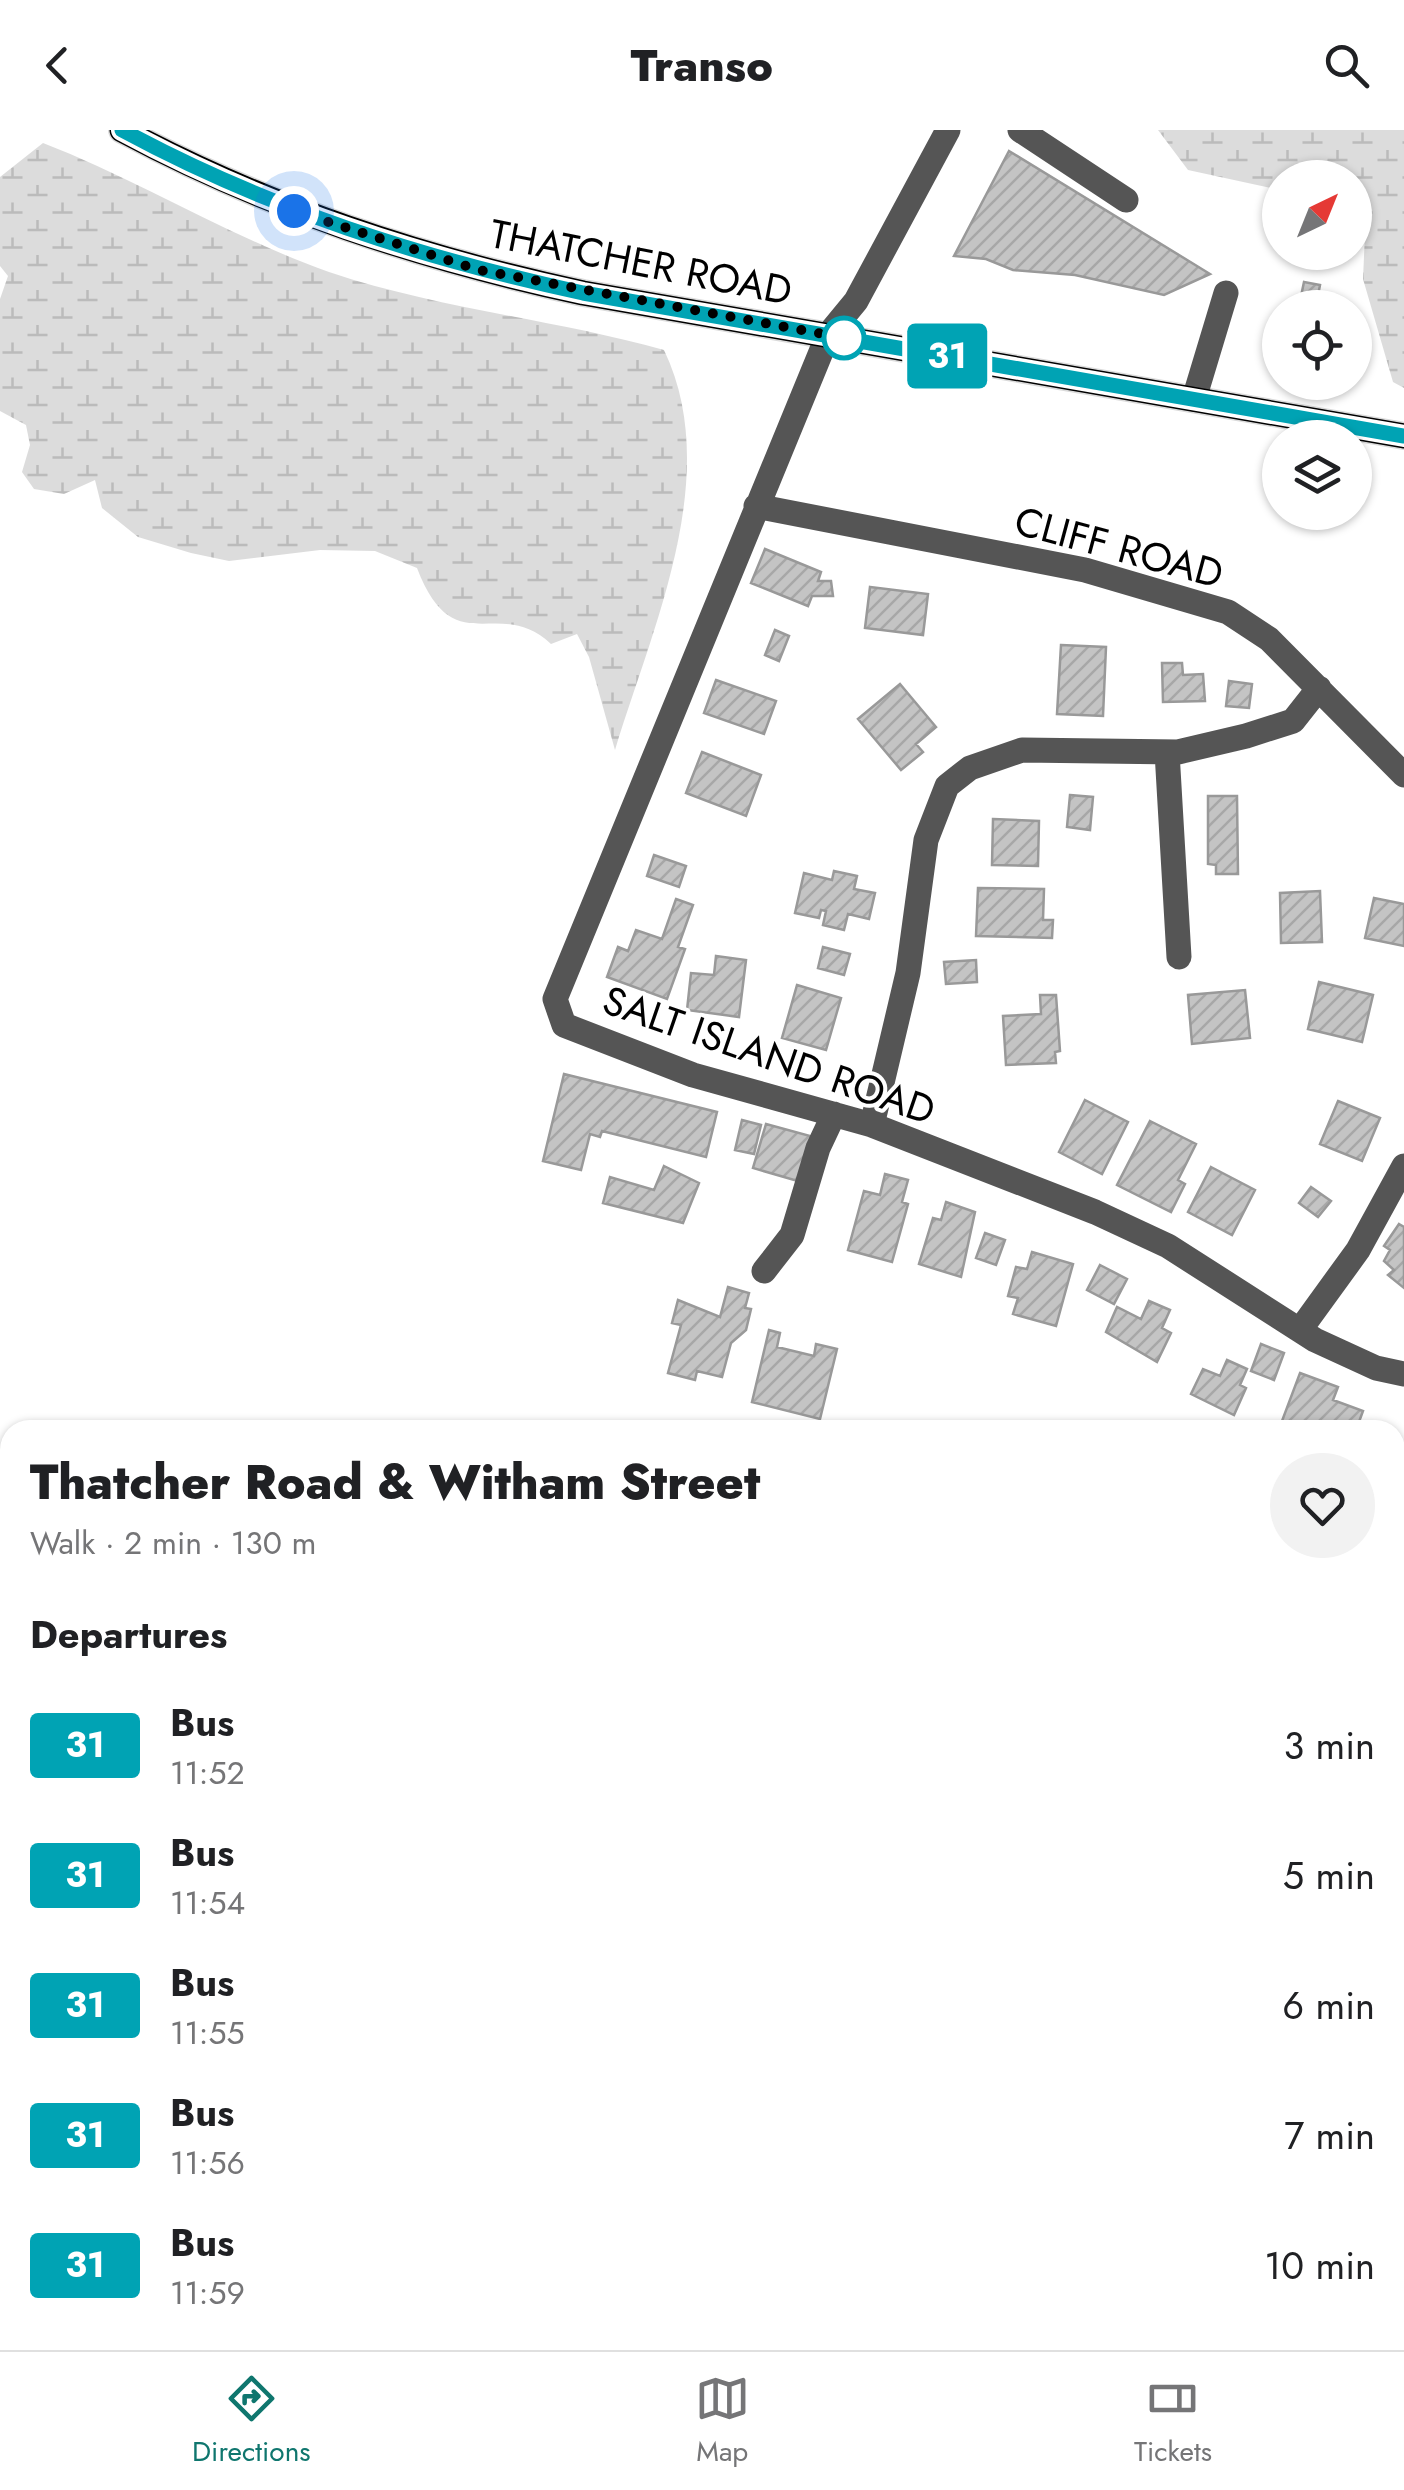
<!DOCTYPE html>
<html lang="en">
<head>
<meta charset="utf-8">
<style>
  :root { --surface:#fff; --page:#f2f2f2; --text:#202124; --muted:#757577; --line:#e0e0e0; --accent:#0f766e }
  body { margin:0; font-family:Jost,sans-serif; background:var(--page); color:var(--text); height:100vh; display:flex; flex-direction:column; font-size:38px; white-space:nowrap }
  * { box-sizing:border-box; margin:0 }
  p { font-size:32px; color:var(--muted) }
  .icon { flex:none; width:55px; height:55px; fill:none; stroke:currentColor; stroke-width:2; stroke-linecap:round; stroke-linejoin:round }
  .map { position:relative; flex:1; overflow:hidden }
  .sheet { position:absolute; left:0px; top:1290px; width:1405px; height:930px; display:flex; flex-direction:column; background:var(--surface); border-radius:30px 30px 0 0; box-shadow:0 2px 8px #0004 }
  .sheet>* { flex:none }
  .badge { padding:0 20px; border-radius:8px; font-size:35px; line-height:65px }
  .needle { width:65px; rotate:43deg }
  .tools { position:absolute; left:1262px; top:30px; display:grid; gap:20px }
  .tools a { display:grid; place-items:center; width:110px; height:110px; border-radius:50%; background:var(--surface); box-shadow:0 2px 8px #0004; font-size:50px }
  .you { position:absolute; width:50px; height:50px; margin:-25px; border:8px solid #fff; border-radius:50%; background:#1a73e8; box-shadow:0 0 0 15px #1a73e833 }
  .map>.badge { position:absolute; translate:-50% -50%; box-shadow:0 0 0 5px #fff }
  h2 { padding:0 30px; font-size:38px; line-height:90px }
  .round { display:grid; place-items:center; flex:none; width:105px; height:105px; border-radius:52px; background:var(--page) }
  .head { display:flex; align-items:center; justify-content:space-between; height:170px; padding:0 30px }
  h1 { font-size:48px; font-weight:800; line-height:75px }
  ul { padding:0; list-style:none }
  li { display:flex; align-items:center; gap:30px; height:130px; padding:0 30px }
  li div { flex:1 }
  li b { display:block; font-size:38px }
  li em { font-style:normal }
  li .badge { min-width:110px; font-weight:700; text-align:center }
  header { display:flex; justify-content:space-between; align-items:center; height:130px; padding:0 30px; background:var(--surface); font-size:45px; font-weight:800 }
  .dock { display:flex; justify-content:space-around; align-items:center; height:140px; border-top:2px solid var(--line); background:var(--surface); font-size:28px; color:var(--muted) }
  .dock a { display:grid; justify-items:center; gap:5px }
  .dock .current { color:var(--accent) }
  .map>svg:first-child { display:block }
  .wetland { fill:url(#wetland-marsh) }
  .water { fill:url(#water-rules) }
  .building { fill:url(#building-hatch); stroke:#999; stroke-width:2.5 }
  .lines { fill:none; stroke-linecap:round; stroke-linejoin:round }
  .major-casing { stroke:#dbdbdb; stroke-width:28 }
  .minor { stroke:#555; stroke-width:25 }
  .major { stroke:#000; stroke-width:25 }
  .line-casing { stroke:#fff; stroke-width:22 }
  .line { stroke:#00a3b4; stroke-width:15 }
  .walk { stroke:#000; stroke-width:10; stroke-dasharray:0 18 }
  .stop-dot { fill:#fff; stroke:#00a3b4; stroke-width:5 }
  .labels { text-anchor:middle; stroke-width:8; stroke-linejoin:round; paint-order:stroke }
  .street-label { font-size:40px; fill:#000; stroke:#fff }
</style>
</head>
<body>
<header><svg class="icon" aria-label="back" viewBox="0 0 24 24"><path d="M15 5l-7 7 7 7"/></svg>Transo<svg class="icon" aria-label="search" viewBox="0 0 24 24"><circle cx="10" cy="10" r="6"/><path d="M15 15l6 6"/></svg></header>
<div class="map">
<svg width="1404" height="2220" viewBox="0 0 1404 2220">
  <defs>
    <pattern id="wetland-marsh" width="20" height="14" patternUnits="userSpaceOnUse" patternTransform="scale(2.5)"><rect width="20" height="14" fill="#dcdcdc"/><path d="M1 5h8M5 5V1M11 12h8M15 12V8" fill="none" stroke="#bbb"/></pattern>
    <pattern id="water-rules" width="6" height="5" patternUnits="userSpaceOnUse" patternTransform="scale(2.5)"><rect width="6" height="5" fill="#a3a3a3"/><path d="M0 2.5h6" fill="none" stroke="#8b8b8b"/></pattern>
    <pattern id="building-hatch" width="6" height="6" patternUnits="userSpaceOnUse" patternTransform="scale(2.5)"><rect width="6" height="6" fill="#c4c4c4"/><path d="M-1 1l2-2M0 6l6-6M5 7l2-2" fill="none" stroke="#a7a7a7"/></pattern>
  </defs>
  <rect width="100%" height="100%" fill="#fff"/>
  <path class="wetland" d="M1158,0H1404V258L1393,252L1363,149L1365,104L1355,94V48H1280V59H1275L1188,40Z
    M43,13C141,51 230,107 329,142C439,179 553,189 664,220C724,345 652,498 615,620L589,527L577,504L551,514C498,464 454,535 417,438L375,421L320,420L229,431L191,423L138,407L102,378L95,350L64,364L34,359L22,342L30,315L26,295L0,281V169L8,146L0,136V47Z"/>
  <path class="water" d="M0,1377L10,1378V2210H1395V1568L1404,1566V2220H0Z"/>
  <path class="building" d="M1009,21L1210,144L1164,165L1075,145L1013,140L986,129L954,126Z
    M1304,152L1320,155L1316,176L1325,178H1289L1291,170L1300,171Z
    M765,419L821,442L818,451H831L833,466H812L808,476L751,453Z
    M870,457L928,464L923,505L865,498Z
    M775,500L789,506L779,531L765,525Z
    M1061,515L1106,517L1103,586L1057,584Z
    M1162,533H1182L1183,545L1203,544L1205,571L1163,572Z
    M716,550L776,571L764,604L704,583Z
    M1229,551L1252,554L1249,578L1226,576Z
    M900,554L936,597L916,614L923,622L901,640L858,589Z
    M702,622L761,645L746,686L686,663Z
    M1070,665L1093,667L1090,700L1067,697Z
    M1208,666H1237L1238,744H1216V735L1208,734Z
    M993,689L1039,691L1038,736L992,735Z
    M654,725L686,736L679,757L647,746Z
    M834,741L857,746L854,759L875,763L869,789L848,784L844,800L823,795L826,781L821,780L819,788L795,783L804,743L832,750Z
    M978,758L1044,759L1043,790H1053L1052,808L976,806Z
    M1320,761L1322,812L1281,813L1280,763Z
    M1374,768L1404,774V816L1365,808Z
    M676,769L693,775L678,817L685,819L667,869L607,847L618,817L628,821L636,800L662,809Z
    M823,817L850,824L844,845L818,838Z
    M716,826L746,830L739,887L687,880L691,843L714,845Z
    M976,830L977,852L946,854L944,832Z
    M1319,852L1373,865L1362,912L1308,899Z
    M797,855L841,868L826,920L782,908Z
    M1245,860L1250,908L1192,914L1188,865Z
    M1040,865H1056L1060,921L1055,922L1056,933L1006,935L1003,886L1041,884Z
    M564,944L717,982L706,1027L602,1001L600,1007L590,1004L581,1040L543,1031Z
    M1085,970L1128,992L1102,1044L1059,1022Z
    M1338,971L1380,988L1362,1031L1320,1014Z
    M742,990L761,995L754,1024L735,1020Z
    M1150,991L1196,1014L1178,1050L1185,1054L1171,1082L1117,1055Z
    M766,994L814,1007L801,1052L753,1038Z
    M664,1036L699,1053L683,1093L603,1073L610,1047L654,1060Z
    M1211,1037L1255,1060L1232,1105L1188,1082Z
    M885,1044L908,1050L902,1072L908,1074L892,1132L848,1120L864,1061L880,1065Z
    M1311,1057L1331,1071L1318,1087L1299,1073Z
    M946,1072L975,1082L961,1147L919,1134L933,1088L941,1090Z
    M1399,1094L1404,1097V1158L1388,1145L1394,1140L1384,1131L1390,1120L1384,1116Z
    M985,1103L1005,1110L996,1135L976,1128Z
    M1032,1122L1073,1134L1056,1196L1013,1184L1018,1168L1008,1166L1016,1137L1027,1139Z
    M1100,1135L1127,1149L1114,1174L1087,1160Z
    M728,1157L749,1163L745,1178L751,1179L746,1200L731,1213L722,1247L697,1241L695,1250L668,1243L681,1195L672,1193L678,1170L720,1187Z
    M1149,1171L1170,1180L1162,1198L1171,1203L1157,1232L1106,1202L1117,1177L1141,1189Z
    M769,1200L780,1203L777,1217L814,1226L816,1214L837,1219L820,1289L752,1272Z
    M1261,1214L1284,1223L1274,1250L1251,1241Z
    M1227,1230L1247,1239L1240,1255L1246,1258L1234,1285L1191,1264L1203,1239L1220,1246Z
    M1300,1243L1338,1257L1333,1270L1363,1281L1356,1300H1306L1282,1291Z"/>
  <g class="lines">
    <defs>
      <path id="major" d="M122,0C268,78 421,128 583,163L1404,306"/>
    </defs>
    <use href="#major" class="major-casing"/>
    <path class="minor" d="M948,0L856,171L828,205L555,869L564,895L693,945L872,995L1095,1082L1168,1116L1315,1210L1376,1238L1404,1244
      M1020,0L1126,70
      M1194,269L1226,163
      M756,376L1085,440L1228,482L1269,509L1404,645
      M1167,622L1179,827
      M872,995L908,843L926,710L947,656L970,638L1022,620L1178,622L1246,606L1293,591L1319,558
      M764,1141L792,1105L818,1018L834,984
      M1300,1200L1358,1120L1404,1036"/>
    <use href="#major" class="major"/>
  </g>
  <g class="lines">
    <defs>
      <path id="line" d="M122,0C268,79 421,128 583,163L1404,306"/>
    </defs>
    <use href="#line" class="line-casing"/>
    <use href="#line" class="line"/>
    <path class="walk" d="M294,81L479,140L850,209L844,208"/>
  </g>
  <circle class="stop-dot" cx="844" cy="208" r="20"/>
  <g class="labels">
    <g class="street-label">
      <text transform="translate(641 132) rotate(11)" y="14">THATCHER ROAD</text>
      <text transform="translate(1119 417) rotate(15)" y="14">CLIFF ROAD</text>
      <text transform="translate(769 925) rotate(19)" y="14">SALT ISLAND ROAD</text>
    </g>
  </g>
</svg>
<div class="tools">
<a><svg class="needle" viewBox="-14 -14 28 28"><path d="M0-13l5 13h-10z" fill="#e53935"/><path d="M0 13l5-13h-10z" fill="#757577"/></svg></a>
<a><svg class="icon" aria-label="locate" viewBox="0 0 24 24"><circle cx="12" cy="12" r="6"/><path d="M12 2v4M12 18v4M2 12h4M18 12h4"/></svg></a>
<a><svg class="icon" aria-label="layers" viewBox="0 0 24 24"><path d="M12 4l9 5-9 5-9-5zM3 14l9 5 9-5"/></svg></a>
</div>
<div class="you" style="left:294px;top:81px"></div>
<b class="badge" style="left:947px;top:226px;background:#00a3b4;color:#fff">31</b>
<section class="sheet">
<div class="head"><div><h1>Thatcher Road &amp; Witham Street</h1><p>Walk · 2 min · 130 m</p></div><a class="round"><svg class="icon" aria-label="heart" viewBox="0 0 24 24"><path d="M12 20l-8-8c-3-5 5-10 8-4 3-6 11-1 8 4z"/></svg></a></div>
<h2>Departures</h2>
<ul>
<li><span class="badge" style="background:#00a3b4;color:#fff">31</span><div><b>Bus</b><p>11:52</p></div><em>3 min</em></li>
<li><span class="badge" style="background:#00a3b4;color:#fff">31</span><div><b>Bus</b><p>11:54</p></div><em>5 min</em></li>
<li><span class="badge" style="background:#00a3b4;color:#fff">31</span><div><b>Bus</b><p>11:55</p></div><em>6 min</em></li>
<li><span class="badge" style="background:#00a3b4;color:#fff">31</span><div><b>Bus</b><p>11:56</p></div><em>7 min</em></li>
<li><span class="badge" style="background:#00a3b4;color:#fff">31</span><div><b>Bus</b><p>11:59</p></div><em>10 min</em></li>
</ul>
</section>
</div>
<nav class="dock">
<a class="current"><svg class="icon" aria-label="directions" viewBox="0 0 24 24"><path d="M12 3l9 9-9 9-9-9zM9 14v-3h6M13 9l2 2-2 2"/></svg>Directions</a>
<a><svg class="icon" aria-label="map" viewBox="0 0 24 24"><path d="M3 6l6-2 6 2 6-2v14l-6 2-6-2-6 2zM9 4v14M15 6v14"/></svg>Map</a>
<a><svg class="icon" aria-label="tickets" viewBox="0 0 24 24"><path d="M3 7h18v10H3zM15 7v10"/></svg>Tickets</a>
</nav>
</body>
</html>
